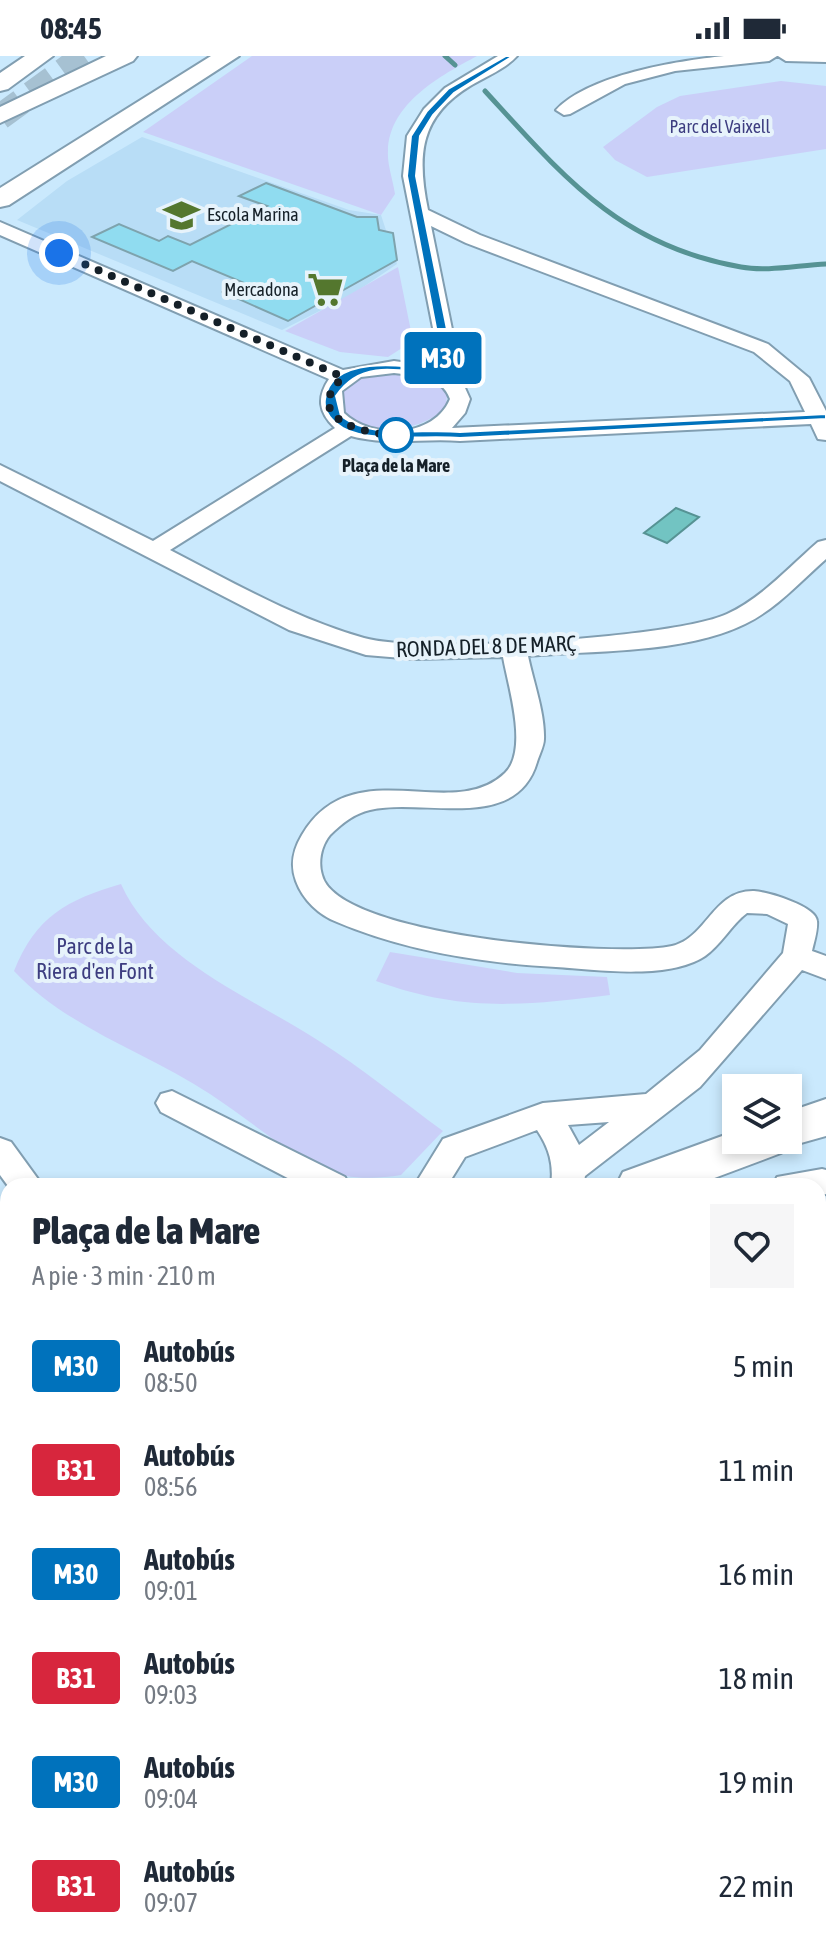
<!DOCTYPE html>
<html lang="es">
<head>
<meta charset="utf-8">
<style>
  :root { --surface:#fff; --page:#f6f6f7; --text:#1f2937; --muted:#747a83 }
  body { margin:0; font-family:"Asap Condensed",sans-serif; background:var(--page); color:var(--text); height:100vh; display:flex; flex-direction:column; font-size:30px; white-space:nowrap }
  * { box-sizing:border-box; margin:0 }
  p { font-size:26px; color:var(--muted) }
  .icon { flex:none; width:44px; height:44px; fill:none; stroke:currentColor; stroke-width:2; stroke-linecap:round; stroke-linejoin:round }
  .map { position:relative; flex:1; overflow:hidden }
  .drawer { position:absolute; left:0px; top:1122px; width:826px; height:776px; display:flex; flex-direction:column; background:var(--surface); border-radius:24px 24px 0 0; box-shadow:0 4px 12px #0003 }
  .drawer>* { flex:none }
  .badge { padding:0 16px; border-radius:6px; font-size:28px; line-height:52px }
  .fabs { position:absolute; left:722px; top:1018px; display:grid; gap:16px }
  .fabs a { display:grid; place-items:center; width:80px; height:80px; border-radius:0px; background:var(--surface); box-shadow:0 4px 12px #0003; font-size:40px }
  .you { position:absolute; width:40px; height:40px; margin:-20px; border:6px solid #fff; border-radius:50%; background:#1a73e8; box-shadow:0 0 0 12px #1a73e833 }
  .map>.badge { position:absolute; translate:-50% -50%; box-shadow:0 0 0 4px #fff }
  .round { display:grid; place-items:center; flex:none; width:84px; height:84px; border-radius:0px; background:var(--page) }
  .headline { display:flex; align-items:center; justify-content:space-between; height:136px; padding:0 32px }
  h1 { font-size:38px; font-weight:800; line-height:60px }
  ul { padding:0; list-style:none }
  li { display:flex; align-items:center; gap:24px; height:104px; padding:0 32px }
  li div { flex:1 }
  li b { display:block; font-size:30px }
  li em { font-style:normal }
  li .badge { min-width:88px; font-weight:700; text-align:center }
  .status { display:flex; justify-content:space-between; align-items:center; height:56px; padding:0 40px; background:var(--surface); direction:ltr }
  .status svg { height:22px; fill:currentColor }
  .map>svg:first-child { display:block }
  .built { fill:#b8ddf6 }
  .green { fill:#cacff8 }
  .water { fill:#72c4c2; stroke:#569394; stroke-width:2 }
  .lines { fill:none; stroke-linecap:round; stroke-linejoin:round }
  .stream { stroke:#569394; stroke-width:5 }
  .building { fill:#90dcf0; stroke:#7ea3ad; stroke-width:2 }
  .motorway-tunnel { stroke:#a6c1d2; stroke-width:26; stroke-dasharray:26 13; stroke-linecap:butt }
  .minor-casing { stroke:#819eb1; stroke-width:4 }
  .primary-casing { stroke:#819eb1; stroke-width:4 }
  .motorway-casing { stroke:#819eb1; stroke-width:4 }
  .minor { fill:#fff; fill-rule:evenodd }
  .primary { fill:#fff; fill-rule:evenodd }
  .motorway { fill:#fff; fill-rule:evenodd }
  .rail-far1 { stroke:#2a3740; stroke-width:6; stroke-dasharray:14 14; stroke-linecap:butt }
  .rail { stroke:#2a3740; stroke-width:8; stroke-dasharray:18 18; stroke-linecap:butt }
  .line { fill:#0072bc; stroke:#fff; stroke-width:2 }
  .walk { stroke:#152028; stroke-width:8; stroke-dasharray:0 14.4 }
  .stop-dot { fill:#fff; stroke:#0072bc; stroke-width:4 }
  .labels { text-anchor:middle; stroke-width:8; stroke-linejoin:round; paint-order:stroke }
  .far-park-label { font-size:18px; fill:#3d3d80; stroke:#e7f3fb }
  .far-poi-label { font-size:18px; fill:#152028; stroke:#e7f3fb; text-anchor:start }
  .far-stop-label { font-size:18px; font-weight:bold; fill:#152028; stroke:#e7f3fb }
  .street-label { font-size:22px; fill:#152028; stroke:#e7f3fb }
  .park-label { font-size:22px; fill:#3d3d80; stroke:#e7f3fb }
</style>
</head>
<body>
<div class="status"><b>08:45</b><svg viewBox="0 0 49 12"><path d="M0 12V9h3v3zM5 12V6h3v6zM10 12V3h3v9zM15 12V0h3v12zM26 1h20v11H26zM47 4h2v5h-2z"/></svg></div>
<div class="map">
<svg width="826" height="1898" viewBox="0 0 826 1898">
  <rect width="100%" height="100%" fill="#cae9fd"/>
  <path class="built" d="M142,81L349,154L381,159L397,208L353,238L282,274L17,164L67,125Z"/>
  <path class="green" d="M252,0H477C442,19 389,47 388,95C387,108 393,124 395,138L381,159L143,76Z
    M781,25L826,30V93L647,121L615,104L603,91L657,51L680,40Z
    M398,211L413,285L388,301L340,296L285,275Z
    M398,316C417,319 437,321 447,339L446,352C420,376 368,383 342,354L339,341C350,319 376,318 398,316Z
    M121,828C155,904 253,942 319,985C362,1012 402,1045 443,1075L401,1119C376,1123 346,1124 323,1113C282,1093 248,1063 210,1038C146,996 67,972 14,915C36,860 67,844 121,828Z
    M390,896L517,917L607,921L610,939C521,950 462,956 376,925Z"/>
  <path class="water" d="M676,452L699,461L667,487L644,477Z
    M826,1329V1898H0V1837L8,1832V1890H818V1334Z"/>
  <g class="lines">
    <path class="stream" d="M445,0L455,9
      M485,35C563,120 620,190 741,211C767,216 799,209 826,208"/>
  </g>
  <path class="building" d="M266,127L357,161H377L379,174L393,177L397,204L288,265L223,236L242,226L192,205L173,215L92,181L119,168L159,185L168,180L190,189L267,150L239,140Z"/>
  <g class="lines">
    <path class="motorway-tunnel" d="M0,61L84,0"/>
    <defs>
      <path id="minor" d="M498,0H517C505,13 485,21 470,30C419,61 417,100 428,154L480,179L768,288L809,322L826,355V384L818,383L811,368L460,385C423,382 388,390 351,380L170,494C234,527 296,563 364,582C420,598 676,582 727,558C762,542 789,511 818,486L826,484V503C800,526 776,553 745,568C684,598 595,594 528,600C533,625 545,657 544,683C544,690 539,699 537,706C516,778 422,741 370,754C355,757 341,768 330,779C321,790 318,806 322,819C337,881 616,902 672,890C707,882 713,834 754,835C768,836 816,850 817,865C818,874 814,886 812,895L826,900V923L802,914L700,1031L585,1120L583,1130H551C554,1108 549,1092 537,1074L465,1101L447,1130H414L443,1083L543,1047L646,1038L700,994L783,897L788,868L767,858L747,857C731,869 721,889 705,900C669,924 597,914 556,911C483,907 405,895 337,866C319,859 303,844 296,825C290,809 293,794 302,779C353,693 452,768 505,717C529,694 508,630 503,601L414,603L366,599L289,574L0,425V409L153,485L335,372C318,356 317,341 329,323L0,179V166L343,314L394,305L429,310L436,293L434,277L403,120L407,80L424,53L445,32ZM431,170L466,187L754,296L790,325L805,356L452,372L465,357L470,343L461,323L448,315L456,293ZM394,317C417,320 441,319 450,343C434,382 372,384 344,357L342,335L361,321ZM609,1066L579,1089L568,1069Z
        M724,0H777L769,5L675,15L625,28L570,58L564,59L556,54C589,19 676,5 724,0Z
        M778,0H826V6L786,5Z
        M172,1035L345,1121L349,1130H303L161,1056L156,1047L161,1038Z
        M0,1082L11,1086L43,1130H8L0,1119Z
        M822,1113L826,1114V1138L818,1140V1130H773L777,1121Z
        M8,1209V1238L0,1240V1211Z
        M8,1456V1492L0,1495V1459Z
        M8,1555V1593L0,1596V1558Z"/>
      <path id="primary" d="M826,1043V1080L783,1092L781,1097L693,1130H616L623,1116L736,1075V1084H788V1056Z
        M8,1326V1374L0,1377V1329Z"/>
      <path id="motorway" d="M25,0H53L8,33L0,35V17Z
        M106,0H137L133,5L0,67V51Z
        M211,0H239L9,149L0,151V132Z"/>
    </defs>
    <use href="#minor" class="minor-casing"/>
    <use href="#primary" class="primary-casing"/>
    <use href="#motorway" class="motorway-casing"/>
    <use href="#minor" class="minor"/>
    <use href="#primary" class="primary"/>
    <use href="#motorway" class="motorway"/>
    <path class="rail-far1" d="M818,1220L826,1216"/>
    <path class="rail" d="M818,1238L826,1233
      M0,1613L8,1610
      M0,1630L8,1626"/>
  </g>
  <path class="line" d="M506,0H513L454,37L433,59L420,80L416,120L451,293L442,317L437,320C398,314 361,303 336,340L341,360C373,384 421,372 460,376L826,358V363L460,382C428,379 369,387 343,372C333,366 323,356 325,343C331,299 403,309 433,313L440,293L407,120L411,80L427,55L448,33Z"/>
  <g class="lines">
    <path class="walk" d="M59,197L343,321C299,363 367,379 399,379H396"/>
  </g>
  <defs>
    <symbol id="school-bare" viewBox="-9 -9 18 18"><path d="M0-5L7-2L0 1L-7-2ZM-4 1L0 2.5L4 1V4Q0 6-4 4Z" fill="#54772e" stroke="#e7f3fb" stroke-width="2.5" paint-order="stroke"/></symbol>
    <symbol id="supermarket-bare" viewBox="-9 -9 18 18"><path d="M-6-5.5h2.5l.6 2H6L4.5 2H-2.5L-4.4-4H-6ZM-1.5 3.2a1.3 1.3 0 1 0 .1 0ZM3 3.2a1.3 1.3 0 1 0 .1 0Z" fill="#54772e" stroke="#e7f3fb" stroke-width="2.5" paint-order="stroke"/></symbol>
  </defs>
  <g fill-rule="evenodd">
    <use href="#school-bare" x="156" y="134" width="51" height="51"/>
    <use href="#supermarket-bare" x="300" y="208" width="51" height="51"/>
  </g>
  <circle class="stop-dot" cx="396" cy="379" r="16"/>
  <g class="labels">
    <g class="far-park-label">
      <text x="720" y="77">Parc del Vaixell</text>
    </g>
    <g class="far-poi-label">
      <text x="207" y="165">Escola Marina</text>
      <text x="299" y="240" text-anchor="end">Mercadona</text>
    </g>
    <g class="far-stop-label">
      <text x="396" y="416">Plaça de la Mare</text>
    </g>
    <g class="street-label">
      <text transform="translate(486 590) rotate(-2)" y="8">RONDA DEL 8 DE MARÇ</text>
    </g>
    <g class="park-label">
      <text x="95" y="898">Parc de la<tspan x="95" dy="25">Riera d'en Font</tspan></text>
    </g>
  </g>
</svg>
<div class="fabs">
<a><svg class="icon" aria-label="layers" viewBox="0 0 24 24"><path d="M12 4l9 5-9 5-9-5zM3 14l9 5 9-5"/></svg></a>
</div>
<div class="you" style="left:59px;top:197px"></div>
<b class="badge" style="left:443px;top:302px;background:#0072bc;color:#fff">M30</b>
<section class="drawer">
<div class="headline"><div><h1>Plaça de la Mare</h1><p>A pie · 3 min · 210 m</p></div><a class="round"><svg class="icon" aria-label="heart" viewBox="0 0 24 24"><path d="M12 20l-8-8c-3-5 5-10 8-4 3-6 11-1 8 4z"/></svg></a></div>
<ul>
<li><span class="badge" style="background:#0072bc;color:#fff">M30</span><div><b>Autobús</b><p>08:50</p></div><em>5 min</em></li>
<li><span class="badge" style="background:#d7263d;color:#fff">B31</span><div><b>Autobús</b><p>08:56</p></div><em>11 min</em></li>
<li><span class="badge" style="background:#0072bc;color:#fff">M30</span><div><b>Autobús</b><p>09:01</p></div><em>16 min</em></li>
<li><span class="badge" style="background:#d7263d;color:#fff">B31</span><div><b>Autobús</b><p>09:03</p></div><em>18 min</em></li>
<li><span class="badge" style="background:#0072bc;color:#fff">M30</span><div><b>Autobús</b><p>09:04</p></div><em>19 min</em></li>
<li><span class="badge" style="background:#d7263d;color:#fff">B31</span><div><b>Autobús</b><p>09:07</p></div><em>22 min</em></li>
</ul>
</section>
</div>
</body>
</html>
